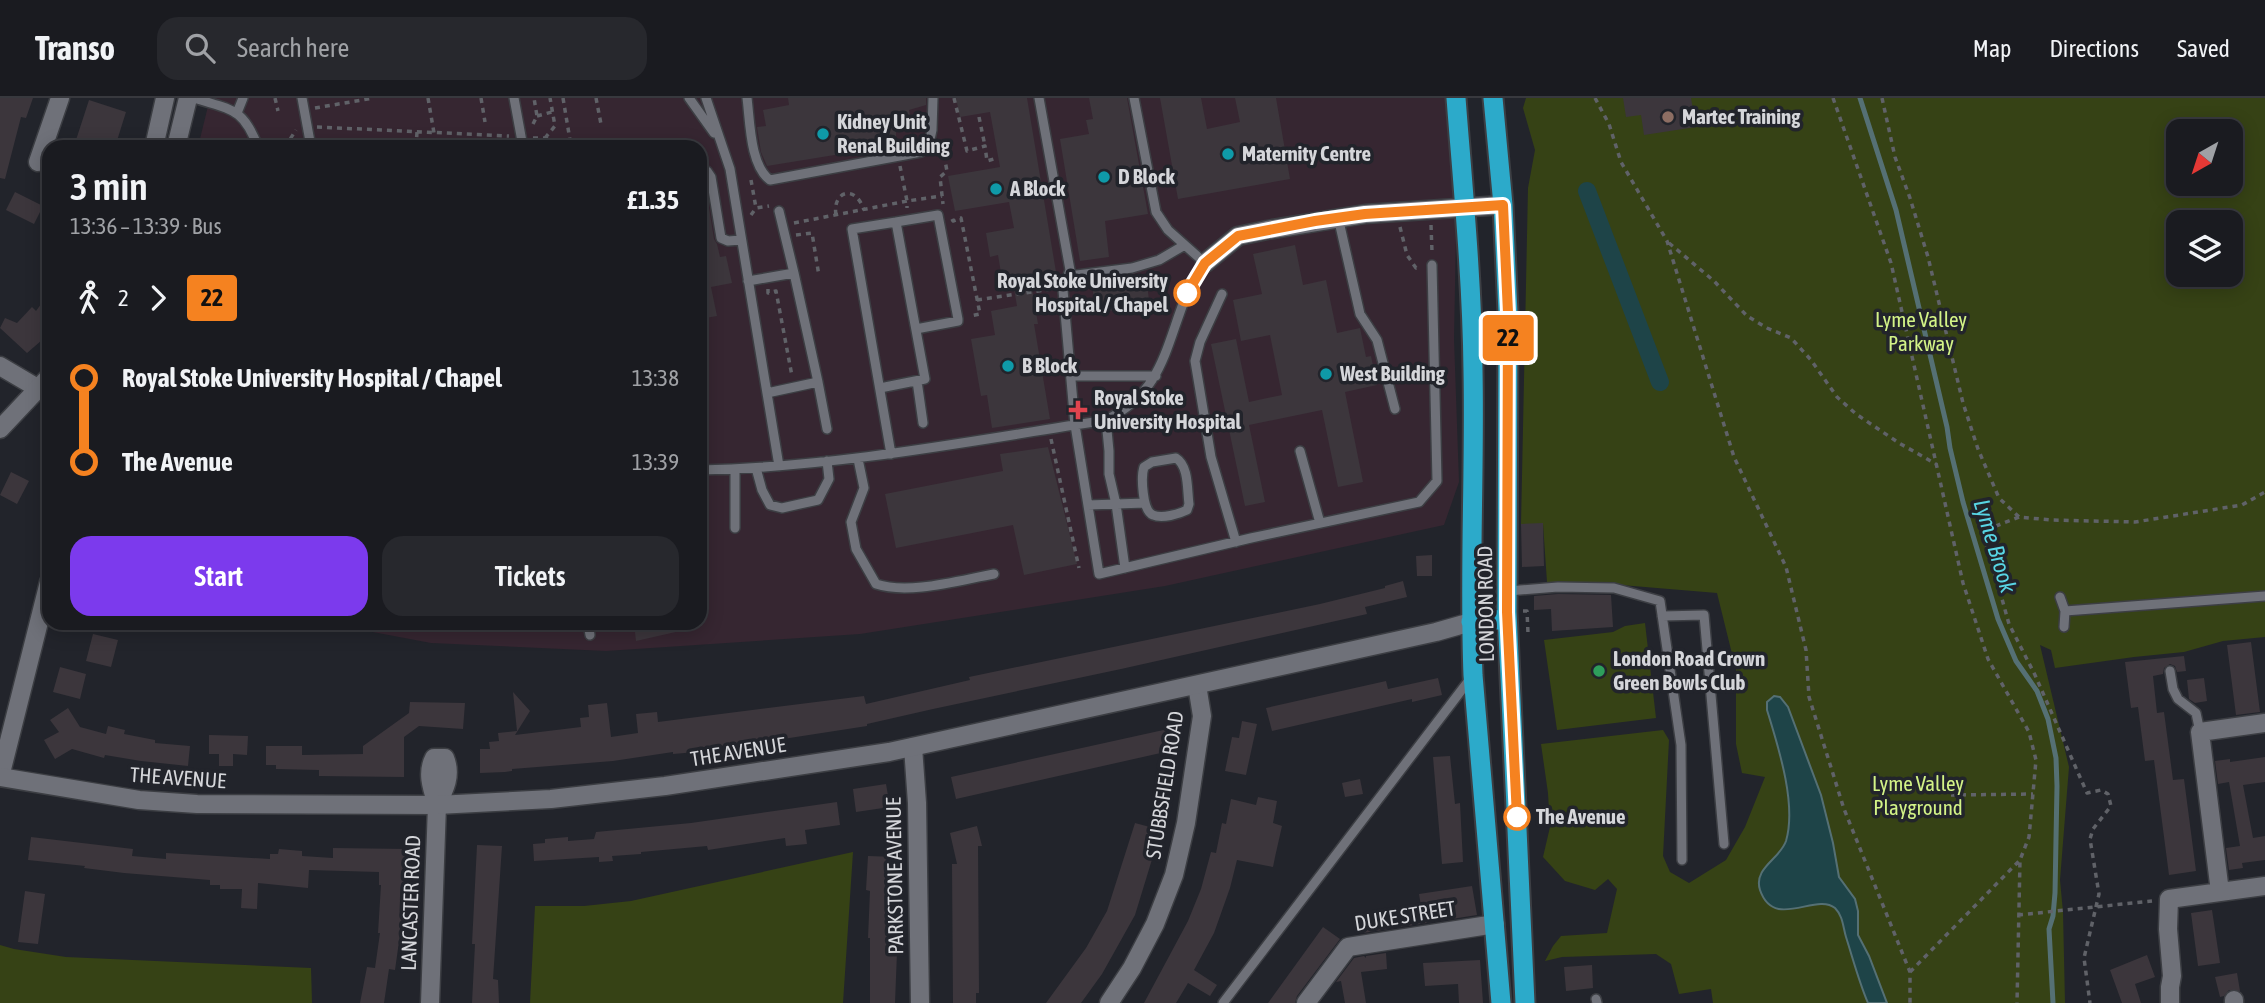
<!DOCTYPE html>
<html lang="en">
<head>
<meta charset="utf-8">
<style>
  :root { --surface:#1a1b20; --page:#27282d; --text:#f1f3f6; --muted:#9fa1a5; --line:#38393e; --accent:#7c3aed }
  body { margin:0; font-family:"Asap Condensed",sans-serif; background:var(--page); color:var(--text); height:100vh; display:flex; flex-direction:column; font-size:26px; white-space:nowrap }
  * { box-sizing:border-box; margin:0 }
  p { font-size:23px; color:var(--muted) }
  .icon { flex:none; width:38px; height:38px; fill:none; stroke:currentColor; stroke-width:2; stroke-linecap:round; stroke-linejoin:round }
  .map { position:relative; flex:1; overflow:hidden }
  .sheet { position:absolute; left:42px; top:42px; width:665px; height:490px; display:flex; flex-direction:column; background:var(--surface); border-radius:21px; box-shadow:0 4px 18px #0003,0 0 0 2px var(--line) }
  .sheet>* { flex:none }
  .badge { padding:0 14px; border-radius:5px; font-size:24px; line-height:46px }
  .needle { width:46px; rotate:219deg }
  .buttons { position:absolute; left:2166px; top:21px; display:grid; gap:14px }
  .buttons a { display:grid; place-items:center; width:77px; height:77px; border-radius:14px; background:var(--surface); box-shadow:0 4px 18px #0003,0 0 0 2px var(--line); font-size:35px }
  .map>.badge { position:absolute; translate:-50% -50%; box-shadow:0 0 0 4px #fff }
  .legs { display:flex; align-items:center; gap:10px; height:77px; padding:0 28px; font-size:23px }
  .legs p { margin-inline-start:auto }
  .summary { display:flex; align-items:center; justify-content:space-between; height:119px; padding:0 28px }
  h1 { font-size:38px; font-weight:600; line-height:52px }
  .action { display:flex; gap:14px; margin-top:auto; padding:14px 28px }
  .action a { flex:1; height:80px; border-radius:21px; background:var(--accent); color:#fff; font-size:28px; font-weight:600; line-height:80px; text-align:center }
  .action a+a { background:var(--page); color:var(--text) }
  ul { padding:0 28px; list-style:none }
  li { display:flex; align-items:center; gap:24px; height:84px; font-size:26px }
  li i { display:grid; place-items:center; width:10px; height:100%; margin:0 9px; background:currentColor }
  li i::after { content:''; width:18px; height:18px; margin:-9px; border:5px solid; border-radius:50%; background:var(--surface) }
  li p { margin-inline-start:auto }
  li:first-child i { background:linear-gradient(#0000 50%,currentColor 0) }
  li:last-child i { background:linear-gradient(currentColor 50%,#0000 0) }
  header { display:flex; align-items:center; gap:42px; box-sizing:border-box; height:98px; padding:0 35px; background:var(--surface); border-bottom:2px solid var(--line) }
  header strong { font-size:33px }
  nav { display:flex; gap:38px; margin-inline-start:auto; font-size:24px }
  .search { width:490px; height:63px; background:var(--page); display:flex; align-items:center; gap:18px; box-sizing:border-box; padding:0 24px; border-radius:21px; color:var(--muted); font-size:26px }
  .map>svg:first-child { display:block }
  .medical { fill:#362631 }
  .green { fill:#364215; fill-rule:evenodd }
  .water { fill:#1e4448; stroke:#557074; stroke-width:2 }
  .lines { fill:none; stroke-linecap:round; stroke-linejoin:round }
  .stream { stroke:#557074; stroke-width:5 }
  .canal { stroke:#1e4448; stroke-width:18 }
  .building { fill:#3c363c }
  .service-casing { stroke:#3c3e43; stroke-width:12 }
  .minor-casing { stroke:#3c3e43; stroke-width:21 }
  .tertiary-casing { stroke:#3c3e43; stroke-width:21 }
  .trunk-casing { stroke:#3c3e43; stroke-width:23 }
  .path { stroke:#606268; stroke-width:3.5; stroke-dasharray:5 5; stroke-linecap:butt }
  .service { stroke:#6f7179; stroke-width:9 }
  .minor { stroke:#6f7179; stroke-width:18 }
  .tertiary { stroke:#6f7179; stroke-width:18 }
  .trunk { stroke:#2caaca; stroke-width:19 }
  .line-1-casing { stroke:#fff; stroke-width:16 }
  .line-1 { stroke:#f58220; stroke-width:10 }
  .education-dot { fill:#8d6e63; stroke:#22242b; stroke-width:2.5 }
  .culture-dot { fill:#0f9aa8; stroke:#22242b; stroke-width:2.5 }
  .stop-1-dot { fill:#fff; stroke:#f58220; stroke-width:3.5 }
  .health-dot { fill:#e0444e; stroke:#22242b; stroke-width:2.5 }
  .leisure-dot { fill:#2e9e5b; stroke:#22242b; stroke-width:2.5 }
  .labels { text-anchor:middle; stroke-width:7; stroke-linejoin:round; paint-order:stroke }
  .poi-label { font-size:21px; font-weight:bold; fill:#d5d6da; stroke:#22242b; text-anchor:start }
  .stop-label { font-size:21px; font-weight:bold; fill:#d5d6da; stroke:#22242b; text-anchor:end }
  .park-label { font-size:21px; fill:#d3f387; stroke:#22242b }
  .street-label { font-size:21px; fill:#d5d6da; stroke:#22242b }
  .water-label { font-size:23px; font-style:italic; fill:#58d5e4; stroke:#22242b }
</style>
</head>
<body>
<header>
<strong>Transo</strong>
<div class="search"><svg class="icon" aria-label="search" viewBox="0 0 24 24"><circle cx="10" cy="10" r="6"/><path d="M15 15l6 6"/></svg>Search here</div>
<nav><a>Map</a><a>Directions</a><a>Saved</a></nav>
</header>
<div class="map">
<svg width="2265" height="905" viewBox="0 0 2265 905">
  <rect width="100%" height="100%" fill="#22242b"/>
  <path class="medical" d="M210,0H1445L1456,135L1454,241L1459,384L1444,427L1165,488L860,536L606,553L431,545L325,525H700V49H198Z"/>
  <path class="green" d="M1526,0H2265V539L2223,543L2184,554L2134,559L2055,570L2051,552L2040,547L2069,669L2060,782L2063,814L2065,905H1713L1711,891L1679,896L1671,866L1656,856L1562,859L1545,863L1553,848L1561,838L1607,835L1617,791L1608,781L1595,792L1565,783L1543,759L1550,729L1548,695L1541,646L1663,632L1669,642L1663,758L1670,774L1689,785L1726,762L1745,729L1765,679L1742,675L1736,646V572L1717,495L1585,484H1547L1543,426H1521L1528,90L1535,52L1523,10ZM2179,33H2231V86H2179ZM2179,124H2231V177H2179Z
    M1645,525L1656,620L1557,632L1544,542L1613,534L1625,528Z
    M853,754L843,905H530L535,808H584L631,803Z
    M0,847L14,851L66,859L311,870L312,905H0Z"/>
  <path class="water" d="M1774,598L1780,599L1788,609L1821,697L1833,745L1839,779L1855,801L1858,813V837L1869,858L1887,905H1868C1859,884 1853,861 1846,839C1843,829 1843,818 1835,810C1816,794 1774,833 1760,792C1753,770 1780,761 1786,743C1797,706 1778,648 1767,612V604Z"/>
  <g class="lines">
    <path class="stream" d="M1860,0L1896,112L1947,329L1950,350L1963,404L1998,521L2016,563L2037,593L2048,621L2056,660L2057,688L2055,795L2053,818L2049,831L2053,905"/>
    <path class="canal" d="M1587,93L1660,284"/>
  </g>
  <path class="building" d="M0,0H33L26,20L21,19L5,81L0,80Z
    M788,0H926V7L909,12L912,29L896,34V47L767,68L761,54L757,29L766,28L763,12L789,7Z
    M956,0H1027L1057,180L1031,184L1038,226H1034L1050,321L992,330L987,297L981,298L971,241L995,237L991,213L1017,208L1012,179L1002,181L998,157L990,159L986,135L1014,130L1009,104L955,113L948,78L1000,69L990,14L960,19Z
    M1089,0H1127L1148,116L1105,123L1109,159L1080,163L1060,41L1089,36L1086,22L1093,21Z
    M1160,0H1201L1207,31L1240,24L1235,0H1276L1290,81L1178,101Z
    M1623,0H1691L1696,29L1644,37L1641,17L1626,19Z
    M89,2L126,14L115,49H82L83,43L76,42Z
    M700,91H706L714,141L717,146L720,159L726,158L732,185L711,189L717,218L700,221Z
    M15,94L43,108L34,126L6,112Z
    M1295,147L1303,187L1326,182L1337,235L1360,230L1366,259L1371,258L1377,287L1345,294L1363,384L1338,389L1322,312L1249,327L1265,404L1245,408L1211,246L1236,241L1249,304L1282,297L1270,237L1241,243L1233,202L1262,196L1253,156Z
    M1139,181L1147,186L1149,202L1145,207L1096,215L1092,187Z
    M49,195V236L27,255L0,230L5,220L17,225L32,209L36,213Z
    M1048,349L1077,466L1024,477L1013,427L896,450L885,396L1003,373L1000,356Z
    M11,374L29,383L17,406L0,397Z
    M1543,425L1544,468L1522,469L1521,426Z
    M1432,457V478H1417L1416,458Z
    M1403,483L1407,499L1365,509L1367,516L1121,571L933,611L867,626V628L731,649V647L706,649L696,651V654L673,656V654L613,663L512,671V673L505,674L480,675V651H490L489,644L499,643L498,635L517,633L513,594L530,613L515,637L581,629L580,620L589,619L588,607L607,605L611,639L638,635L636,616L657,614L658,624L864,598L866,606L970,582L969,579L1320,506L1385,490V488Z
    M1558,496L1611,497L1613,529L1552,533L1551,511L1534,512V498Z
    M634,525H689V531L636,543Z
    M93,536L118,542L111,569L86,563Z
    M2251,544L2260,614L2236,617L2227,547Z
    M2184,558L2186,573L2177,574L2175,568L2170,566L2164,570L2163,576L2153,578L2157,615L2164,614L2173,682L2184,681L2196,773L2169,777L2154,662L2145,663L2138,609L2131,610L2125,564Z
    M60,569L86,576L80,601L53,594Z
    M1438,580L1442,597L1412,604V601L1272,633L1266,610L1386,583L1388,591Z
    M2204,580L2207,603L2195,605L2189,601L2187,582Z
    M410,604L465,605L463,631L419,628L404,639V679L319,678V672L276,671V667H266V648H302V657L363,656V648L409,615Z
    M68,610L80,629L106,636L108,628L125,632L124,636L155,642V645L190,648L188,668L141,663L105,657L104,660L72,651L55,661L44,642L59,634L50,622Z
    M1242,623L1257,626L1246,677L1225,673L1232,639L1239,640Z
    M1168,631L1174,652L956,701L951,679Z
    M209,637L248,638L247,657L233,656V668H219V656H209Z
    M1450,658L1455,706L1460,705L1463,764L1442,766L1433,659Z
    M2265,659V684L2243,687L2253,740L2265,738V762L2242,765L2243,770L2229,772L2226,750L2240,748L2229,684L2218,686L2215,663L2230,661V664Z
    M1360,681L1363,696L1345,699L1342,685Z
    M886,686L890,709L856,714L853,691Z
    M1258,699L1277,703L1273,725L1282,728L1275,759L1273,769L1237,762L1230,790L1214,835L1194,872L1217,887L1210,898L1188,885L1176,905H1144L1188,823L1201,791L1211,754L1216,755L1222,725L1226,726L1231,701L1256,707Z
    M837,704L840,727L805,732L807,746L786,748L785,740L708,752L707,748L641,754V756L612,758L613,763L599,764V759L534,763L533,746L545,745V741L568,739V743L594,741L596,734L691,725Z
    M1135,725L1161,732L1135,817L1102,876L1081,905H1046L1086,850L1107,813Z
    M977,728L982,748H978L979,895H976V905H953L952,766H957L950,735Z
    M31,739L133,751L132,758L166,761V755L270,761V756H278L279,751L302,753V758L333,760V750L407,751L404,823L402,822L395,872L389,871L384,905H360L367,869L375,870L380,835H378L381,787H379V774L309,772L308,790L258,785L257,811L241,810L242,791H220V787H210V782L124,775L84,770L85,768L28,762Z
    M477,747L502,748L493,881L498,882L499,905H472L475,846H472Z
    M868,758L895,759L892,807H897L895,854H897L895,905H870V840H868L870,793L866,792Z
    M1472,788L1477,817L1363,835L1361,816L1421,808L1419,796Z
    M25,793L45,796L38,846L18,844Z
    M2212,812L2220,865L2198,868L2191,815Z
    M1323,829L1340,841L1297,898L1295,905H1268Z
    M1386,855L1387,871L1361,874L1366,905H1345L1341,883L1336,884L1354,860L1364,858L1366,860V858Z
    M2147,857L2155,879L2135,886L2141,905H2122L2110,872Z
    M1480,862L1483,905H1459L1458,886L1425,888L1423,865Z
    M1592,867L1593,890L1566,893L1564,869Z
    M2237,875L2240,893L2229,892L2224,898L2220,899L2215,879Z"/>
  <g class="lines">
    <defs>
      <path id="service" d="M194,0C231,12 243,9 258,49
        M302,0L311,49
        M514,0L523,49
        M689,0L714,35
        M706,0L730,71L779,368
        M747,0C750,23 750,68 770,82L921,54L929,46L932,32L933,0
        M1039,0L1070,172L1063,192L1075,327L1099,476L1251,440L1419,404L1437,383L1432,167
        M237,15L243,0
        M700,71L707,73L711,79L721,140L728,143L741,142
        M779,113L794,175
        M1338,119L1360,216L1377,242L1395,311
        M896,124L938,117L958,221V223L916,231
        M1069,178L1132,170L1159,162L1183,148
        M748,183L794,175L818,284L767,295
        M1222,196L1200,244L1195,263L1211,359L1236,444
        M1071,278H1156
        M917,283L923,325
        M818,284L827,331
        M880,290L925,281L896,124L852,131L891,356
        M1106,322L1109,353V376L1116,406L1125,470
        M1300,353L1320,425
        M1176,360C1189,368 1187,392 1189,406L1187,412C1179,416 1162,421 1153,417C1142,413 1141,378 1144,369L1152,364Z
        M858,361L864,390L851,424L856,451L876,486C909,497 960,482 994,476
        M756,370L762,392L770,407L782,410L818,402L829,381L827,363
        M700,372C837,369 971,343 1106,322C1162,294 1165,251 1186,198C1191,186 1198,175 1205,165L1168,132L1156,114L1134,0
        M1088,407L1145,405
        M735,430V371
        M1508,493L1558,489L1614,490L1660,503L1681,647L1682,762
        M2060,499L2065,513L2265,498
        M1662,518L1704,517L1724,746
        M588,525L590,537
        M2064,529L2065,513
        M2170,573L2173,591L2178,601L2196,615L2200,634
        M1596,901L1597,905
        M1223,905L1470,581"/>
      <path id="minor" d="M38,64L60,0
        M1205,165L1238,138L1267,132L1365,116L1503,107
        M0,268L39,291
        M913,649L917,705L920,905
        M0,679L49,484
        M2220,794L2200,634L2265,625
        M430,905L437,707C432,691 426,675 434,660H445C452,677 445,691 437,707
        M1109,905L1132,870L1155,826L1174,777L1186,725L1202,618L1197,587
        M1306,905L1348,849L1495,826
        M2170,905V889L2172,878L2168,831L2169,801L2265,788
        M2234,905V902"/>
      <path id="tertiary" d="M154,49L165,0
        M176,49L188,0
        M0,331L49,279
        M0,679L139,702L197,706L437,707L551,701L665,688L889,654L1436,534L1471,524"/>
      <path id="trunk" d="M1456,0C1463,90 1472,181 1473,272C1475,374 1469,475 1473,577L1501,905
        M1493,0L1503,107L1508,215L1507,514L1525,905
        M1471,524L1507,521"/>
    </defs>
    <use href="#service" class="service-casing"/>
    <use href="#minor" class="minor-casing"/>
    <use href="#tertiary" class="tertiary-casing"/>
    <use href="#trunk" class="trunk-casing"/>
    <path class="path" d="M275,0L278,13
      M428,0L434,35
      M481,0L485,24
      M563,0L571,48
      M596,0L601,26
      M954,0L967,53L985,48L987,63L994,61
      M1595,0L1609,26L1621,64L1667,143L1734,359L1786,469L1806,552L1809,599L1844,711L1910,874V905
      M1833,0L1891,165L1963,485L1988,561L2029,634L2036,662L2029,739L2020,762L2017,905
      M1882,0L1895,59L1910,100L1928,159L1963,305L1978,351L1999,400L2019,419L2051,422L2135,424L2242,407L2265,394
      M315,10L374,0
      M537,18L552,14
      M979,19L985,48
      M533,26L537,18L534,0
      M317,29L509,38
      M533,40H545L571,48
      M545,40L555,28L550,0
      M942,47L947,73L940,79L943,106
      M285,49L296,32
      M416,49L417,34
      M700,54L709,52
      M900,68L907,103L942,98
      M751,82L756,110L769,108
      M751,117L756,110
      M836,117C832,94 855,85 864,112
      M952,121L953,123L961,120L980,216L970,218
      M794,125L907,103V110
      M1431,127L1432,154
      M1400,129L1407,157L1416,170L1419,169
      M796,137L812,135L819,178
      M1669,145L1714,183L1747,218L1767,230L1791,240L1811,262L1837,299L1856,316L1899,345L1936,366
      M768,191V195L776,193L792,278
      M977,202L1051,191
      M1051,341L1079,470
      M2019,419L1983,433L2009,526L2035,577L2087,695L2101,692L2108,696L2111,708L2093,731L2090,741L2099,796L2084,860L2090,905
      M1523,513H1527L1528,535
      M1951,697L2033,696
      M2018,817L2152,803
      M1910,874L2019,763"/>
    <use href="#service" class="service"/>
    <use href="#minor" class="minor"/>
    <use href="#tertiary" class="tertiary"/>
    <use href="#trunk" class="trunk"/>
  </g>
  <g class="lines">
    <defs>
      <path id="line-1" d="M1187,195L1205,165L1238,138L1315,123L1365,116L1503,107L1508,215L1507,514L1517,719"/>
    </defs>
    <use href="#line-1" class="line-1-casing"/>
    <use href="#line-1" class="line-1"/>
  </g>
  <circle class="education-dot" cx="1668" cy="19" r="7"/>
  <g class="culture-dot">
    <circle cx="823" cy="36" r="7"/>
    <circle cx="1228" cy="56" r="7"/>
    <circle cx="1104" cy="79" r="7"/>
    <circle cx="996" cy="91" r="7"/>
    <circle cx="1008" cy="268" r="7"/>
    <circle cx="1326" cy="276" r="7"/>
  </g>
  <g class="stop-1-dot">
    <circle cx="1187" cy="195" r="12"/>
    <circle cx="1517" cy="719" r="12"/>
  </g>
  <path class="health-dot" d="M1074.5 301.5h7v7h7v7h-7v7h-7v-7h-7v-7h7z"/>
  <circle class="leisure-dot" cx="1599" cy="573" r="7"/>
  <g class="labels">
    <g class="poi-label">
      <text x="1682" y="26">Martec Training</text>
      <text x="837" y="31">Kidney Unit<tspan x="837" dy="24">Renal Building</tspan></text>
      <text x="1242" y="63">Maternity Centre</text>
      <text x="1118" y="86">D Block</text>
      <text x="1010" y="98">A Block</text>
      <text x="1022" y="275">B Block</text>
      <text x="1340" y="283">West Building</text>
      <text x="1094" y="307">Royal Stoke<tspan x="1094" dy="24">University Hospital</tspan></text>
      <text x="1613" y="568">London Road Crown<tspan x="1613" dy="24">Green Bowls Club</tspan></text>
    </g>
    <g class="stop-label">
      <text x="1168" y="190">Royal Stoke University<tspan x="1168" dy="24">Hospital / Chapel</tspan></text>
      <text x="1536" y="726" text-anchor="start">The Avenue</text>
    </g>
    <g class="park-label">
      <text x="1921" y="229">Lyme Valley<tspan x="1921" dy="24">Parkway</tspan></text>
      <text x="1918" y="693">Lyme Valley<tspan x="1918" dy="24">Playground</tspan></text>
    </g>
    <g class="street-label">
      <text transform="translate(1486 506) rotate(-91)" y="7">LONDON ROAD</text>
      <text transform="translate(738 654) rotate(-9)" y="7">THE AVENUE</text>
      <text transform="translate(178 680) rotate(4)" y="7">THE AVENUE</text>
      <text transform="translate(1165 687) rotate(-81)" y="7">STUBBSFIELD ROAD</text>
      <text transform="translate(895 778) rotate(-91)" y="7">PARKSTONE AVENUE</text>
      <text transform="translate(411 805) rotate(-88)" y="7">LANCASTER ROAD</text>
      <text transform="translate(1405 818) rotate(-9)" y="7">DUKE STREET</text>
    </g>
    <g class="water-label">
      <text transform="translate(1995 448) rotate(73)" y="8">Lyme Brook</text>
    </g>
  </g>
</svg>
<div class="buttons">
<a><svg class="needle" viewBox="-14 -14 28 28"><path d="M0-13l5 13h-10z" fill="#e53935"/><path d="M0 13l5-13h-10z" fill="#9fa1a5"/></svg></a>
<a><svg class="icon" aria-label="layers" viewBox="0 0 24 24"><path d="M12 4l9 5-9 5-9-5zM3 14l9 5 9-5"/></svg></a>
</div>
<b class="badge" style="left:1508px;top:240px;background:#f58220;color:#111">22</b>
<section class="sheet">
<div class="summary"><div><h1>3 min</h1><p>13:36 – 13:39 · Bus</p></div><b>£1.35</b></div>
<div class="legs"><svg class="icon" aria-label="walk" viewBox="0 0 24 24"><circle cx="13" cy="4" r="2"/><path d="M13 8l-2 6 4 7M11 14l-3 7M7 12l3-4h3l4 4"/></svg>2<svg class="icon" aria-label="forward" viewBox="0 0 24 24"><path d="M9 5l7 7-7 7"/></svg><b class="badge" style="background:#f58220;color:#111">22</b></div>
<ul>
<li><i style="color:#f58220"></i><b>Royal Stoke University Hospital / Chapel</b><p>13:38</p></li>
<li><i style="color:#f58220"></i><b>The Avenue</b><p>13:39</p></li>
</ul>
<div class="action"><a>Start</a><a>Tickets</a></div>
</section>
</div>
</body>
</html>
